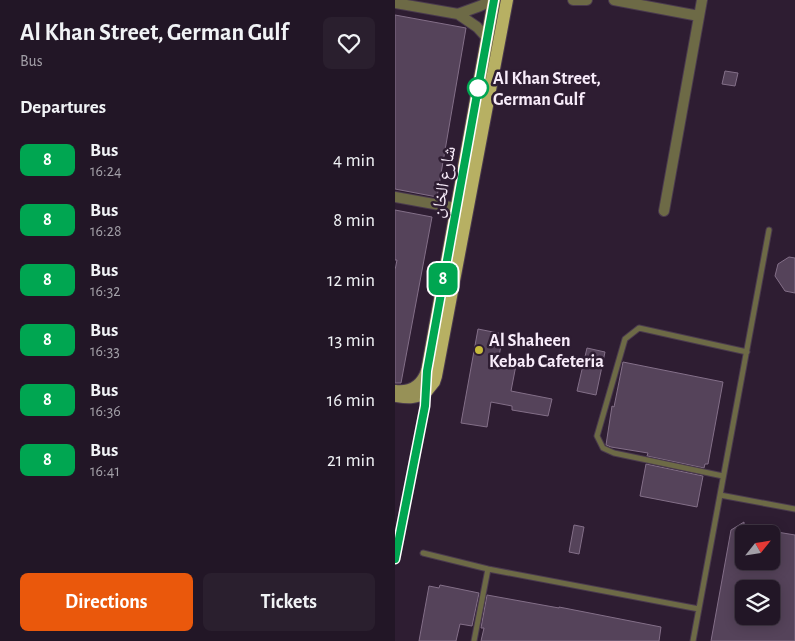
<!DOCTYPE html>
<html lang="en">
<head>
<meta charset="utf-8">
<style>
  :root { --surface:#221626; --page:#2a1f2e; --text:#f1f3f6; --muted:#a29fa7; --line:#3f3543; --accent:#ea580c }
  body { margin:0; font-family:"Alegreya Sans","Noto Naskh Arabic",sans-serif; background:var(--page); color:var(--text); height:100vh; display:flex; flex-direction:column; font-size:19px; white-space:nowrap }
  * { box-sizing:border-box; margin:0 }
  p { font-size:16px; color:var(--muted) }
  .icon { flex:none; width:28px; height:28px; fill:none; stroke:currentColor; stroke-width:2; stroke-linecap:round; stroke-linejoin:round }
  .map { position:relative; flex:1; overflow:hidden }
  .panel { display:flex; flex-direction:column; background:var(--surface); width:395px }
  .panel>* { flex:none }
  .badge { padding:0 10px; border-radius:8px; font-size:18px; line-height:32px }
  .needle { width:32px; rotate:60deg }
  .tools { position:absolute; left:340px; top:525px; display:grid; gap:10px }
  .tools a { display:grid; place-items:center; width:45px; height:45px; border-radius:8px; background:var(--surface); box-shadow:0 2px 12px #0003,0 0 0 1px var(--line); font-size:25px }
  .map>.badge { position:absolute; translate:-50% -50%; box-shadow:0 0 0 2px #fff }
  h2 { padding:0 20px; font-size:19px; line-height:45px }
  .round { display:grid; place-items:center; flex:none; width:52px; height:52px; border-radius:8px; background:var(--page) }
  .summary { display:flex; align-items:center; justify-content:space-between; height:85px; padding:0 20px }
  h1 { font-size:24px; font-weight:600; line-height:38px }
  .button { display:flex; gap:10px; margin-top:auto; padding:10px 20px }
  .button a { flex:1; height:58px; border-radius:8px; background:var(--accent); color:#fff; font-size:20px; font-weight:600; line-height:58px; text-align:center }
  .button a+a { background:var(--page); color:var(--text) }
  ul { padding:0; list-style:none }
  li { display:flex; align-items:center; gap:15px; height:60px; padding:0 20px }
  li div { flex:1 }
  li b { display:block; font-size:19px }
  li em { font-style:normal }
  li .badge { min-width:55px; font-weight:700; text-align:center }
  main { display:flex; flex:1; min-height:0 }
  .map>svg:first-child { display:block }
  .building { fill:#55435a; stroke:#836f88; fill-rule:evenodd }
  .lines { fill:none; stroke-linecap:round; stroke-linejoin:round }
  .lane-casing { stroke:#4a3a4e; stroke-width:7 }
  .street-casing { stroke:#4a3a4e; stroke-width:12 }
  .secondary-casing { stroke:#4a3a4e; stroke-width:14 }
  .primary-casing { stroke:#4a3a4e; stroke-width:14 }
  .lane { stroke:#6d6a46; stroke-width:5 }
  .street { stroke:#6d6a46; stroke-width:10 }
  .secondary { stroke:#979157; stroke-width:12 }
  .primary { stroke:#b7b063; stroke-width:12 }
  .line-casing { stroke:#fff; stroke-width:11 }
  .line { stroke:#00a651; stroke-width:8 }
  .stop-dot { fill:#fff; stroke:#00a651; stroke-width:2.5 }
  .poi-dot { fill:#c7bb3b; stroke:#2e1d32; stroke-width:2 }
  .labels { text-anchor:middle; stroke-width:5; stroke-linejoin:round; paint-order:stroke }
  .stop-label { font-size:18px; font-weight:bold; fill:#f8ecfa; stroke:#2e1d32; text-anchor:start }
  .street-label { font-size:18px; fill:#f8ecfa; stroke:#2e1d32 }
  .poi-label { font-size:18px; font-weight:bold; fill:#f8ecfa; stroke:#2e1d32; text-anchor:start }
</style>
</head>
<body>
<main>
<section class="panel">
<div class="summary"><div><h1>Al Khan Street, German Gulf</h1><p>Bus</p></div><a class="round"><svg class="icon" aria-label="heart" viewBox="0 0 24 24"><path d="M12 20l-8-8c-3-5 5-10 8-4 3-6 11-1 8 4z"/></svg></a></div>
<h2>Departures</h2>
<ul>
<li><span class="badge" style="background:#00a651;color:#fff">8</span><div><b>Bus</b><p>16:24</p></div><em>4 min</em></li>
<li><span class="badge" style="background:#00a651;color:#fff">8</span><div><b>Bus</b><p>16:28</p></div><em>8 min</em></li>
<li><span class="badge" style="background:#00a651;color:#fff">8</span><div><b>Bus</b><p>16:32</p></div><em>12 min</em></li>
<li><span class="badge" style="background:#00a651;color:#fff">8</span><div><b>Bus</b><p>16:33</p></div><em>13 min</em></li>
<li><span class="badge" style="background:#00a651;color:#fff">8</span><div><b>Bus</b><p>16:36</p></div><em>16 min</em></li>
<li><span class="badge" style="background:#00a651;color:#fff">8</span><div><b>Bus</b><p>16:41</p></div><em>21 min</em></li>
</ul>
<div class="button"><a>Directions</a><a>Tickets</a></div>
</section>
<div class="map">
<svg width="400" height="641" viewBox="0 0 400 641">
  <rect width="100%" height="100%" fill="#2e1d32"/>
  <path class="building" d="M0,15L71,28L42,197L0,189Z
    M330,71L343,73L340,86L327,84Z
    M0,210L37,217L6,383H0V270L2,260H0Z
    M394,257L400,258V293L390,291L380,276L383,264Z
    M83,329L108,334L103,362L121,365L116,391L157,399L153,416L117,410V406L96,402L92,427L66,423Z
    M192,348L210,352L201,395L182,391Z
    M228,362L328,382L313,464H310L309,468L252,456L253,453L216,447L211,445L217,406L219,407Z
    M251,464L308,476L302,507L245,496Z
    M349,522V561H376V531L400,535V641H316L336,530ZM349,589H376V616H349Z
    M179,525L189,527L184,554L174,552Z
    M45,585L84,593L77,626L65,624L61,641H24L34,586L44,588Z
    M92,595L164,608V607L266,627L264,641H86L89,628H86Z"/>
  <g class="lines">
    <defs>
      <path id="lane" d="M328,476L219,453L208,448L202,436L230,339L244,328L352,352
        M325,495L400,509
        M28,553L93,569L304,609
        M79,641L93,569
        M298,641L374,230"/>
      <path id="street" d="M178,0H192
        M219,0L304,16
        M0,3L63,14L82,27L92,38
        M63,14L85,6L98,0
        M0,197L61,208
        M269,211L307,0"/>
      <path id="secondary" d="M0,391C16,393 27,386 32,371
        M2,396C14,398 21,398 31,392"/>
      <path id="primary" d="M32,371L99,0
        M31,392L39,382L41,376L112,0"/>
    </defs>
    <use href="#lane" class="lane-casing"/>
    <use href="#street" class="street-casing"/>
    <use href="#secondary" class="secondary-casing"/>
    <use href="#primary" class="primary-casing"/>
    <use href="#lane" class="lane"/>
    <use href="#street" class="street"/>
    <use href="#secondary" class="secondary"/>
    <use href="#primary" class="primary"/>
  </g>
  <g class="lines">
    <defs>
      <path id="line" d="M0,559L30,406L32,371L99,0"/>
    </defs>
    <use href="#line" class="line-casing"/>
    <use href="#line" class="line"/>
  </g>
  <circle class="stop-dot" cx="83" cy="88" r="10"/>
  <circle class="poi-dot" cx="84" cy="350" r="5"/>
  <g class="labels">
    <g class="stop-label">
      <text x="98" y="84">Al Khan Street,<tspan x="98" dy="21">German Gulf</tspan></text>
    </g>
    <g class="street-label">
      <text transform="translate(48 182) rotate(-80)" y="6">شارع الخان</text>
    </g>
    <g class="poi-label">
      <text x="94" y="346">Al Shaheen<tspan x="94" dy="21">Kebab Cafeteria</tspan></text>
    </g>
  </g>
</svg>
<div class="tools">
<a><svg class="needle" viewBox="-14 -14 28 28"><path d="M0-13l5 13h-10z" fill="#e53935"/><path d="M0 13l5-13h-10z" fill="#a29fa7"/></svg></a>
<a><svg class="icon" aria-label="layers" viewBox="0 0 24 24"><path d="M12 4l9 5-9 5-9-5zM3 14l9 5 9-5"/></svg></a>
</div>
<b class="badge" style="left:48px;top:279px;background:#00a651;color:#fff">8</b>
</div>
</main>
</body>
</html>
